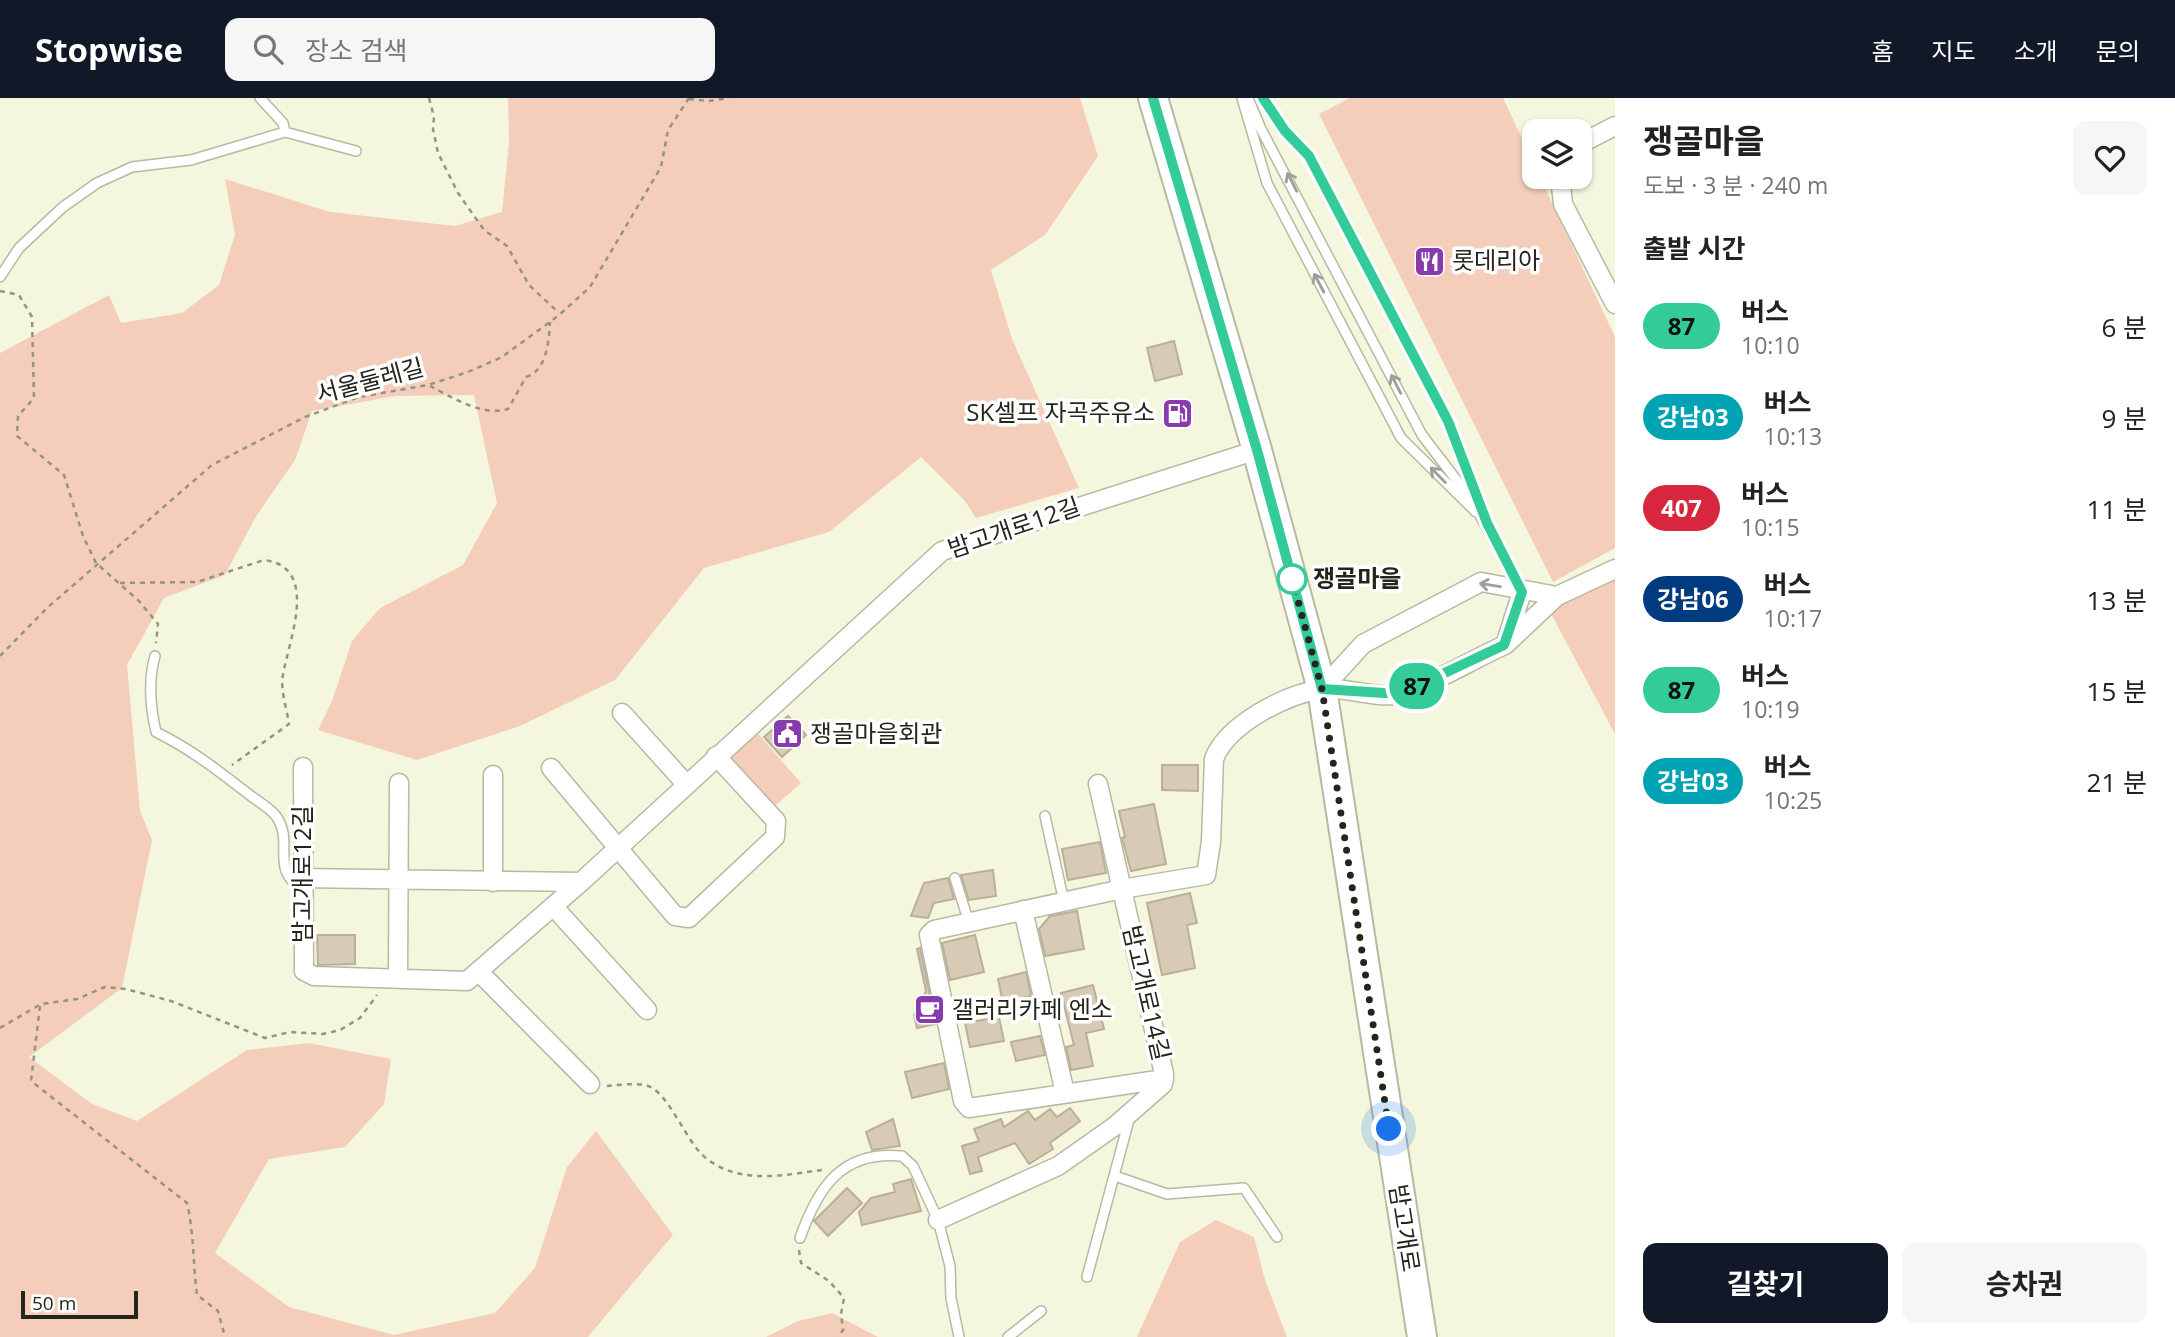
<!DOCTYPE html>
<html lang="ko">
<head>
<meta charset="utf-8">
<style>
  :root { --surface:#fff; --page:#f6f6f6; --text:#222; --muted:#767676; --accent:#111827 }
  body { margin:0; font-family:"Open Sans","Noto Sans KR",sans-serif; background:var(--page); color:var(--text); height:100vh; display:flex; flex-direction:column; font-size:26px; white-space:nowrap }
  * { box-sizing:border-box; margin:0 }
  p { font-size:23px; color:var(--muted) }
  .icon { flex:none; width:38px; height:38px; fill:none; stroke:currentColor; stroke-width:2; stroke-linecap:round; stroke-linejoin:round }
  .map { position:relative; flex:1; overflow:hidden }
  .panel { display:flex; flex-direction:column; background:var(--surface); width:560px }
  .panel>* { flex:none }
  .badge { padding:0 14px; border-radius:23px; font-size:24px; line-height:46px }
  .tools { position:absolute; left:1522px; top:21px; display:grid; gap:14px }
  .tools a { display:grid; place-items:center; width:70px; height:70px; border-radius:14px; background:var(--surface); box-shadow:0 2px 5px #0004; font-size:35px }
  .scale { position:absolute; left:21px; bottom:18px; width:117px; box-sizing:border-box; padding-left:7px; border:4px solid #25251c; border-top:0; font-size:19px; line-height:24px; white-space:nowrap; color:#25251c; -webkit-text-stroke:5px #fff; paint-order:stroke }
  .you { position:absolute; width:35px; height:35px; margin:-18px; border:5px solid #fff; border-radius:50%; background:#1a73e8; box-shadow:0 0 0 10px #1a73e833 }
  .map>.badge { position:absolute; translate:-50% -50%; box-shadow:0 0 0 4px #fff }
  h2 { padding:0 28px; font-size:26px; line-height:63px }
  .round { display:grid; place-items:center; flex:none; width:74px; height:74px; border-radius:14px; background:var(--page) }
  .head { display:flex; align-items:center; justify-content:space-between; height:119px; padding:0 28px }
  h1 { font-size:33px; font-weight:700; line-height:52px }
  .cta { display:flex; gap:14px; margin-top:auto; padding:14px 28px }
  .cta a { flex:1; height:80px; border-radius:14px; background:var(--accent); color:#fff; font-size:28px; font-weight:700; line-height:80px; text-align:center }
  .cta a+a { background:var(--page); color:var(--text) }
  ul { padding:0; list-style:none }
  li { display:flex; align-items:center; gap:21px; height:91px; padding:0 28px }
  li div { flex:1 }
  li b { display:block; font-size:26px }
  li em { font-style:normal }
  li .badge { min-width:77px; font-weight:700; text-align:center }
  header { display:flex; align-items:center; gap:42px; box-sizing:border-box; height:98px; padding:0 35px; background:var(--accent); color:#fff }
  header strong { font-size:33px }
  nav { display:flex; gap:38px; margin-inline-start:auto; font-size:24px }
  .search { width:490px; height:63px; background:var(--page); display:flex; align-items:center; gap:18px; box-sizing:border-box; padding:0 24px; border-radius:14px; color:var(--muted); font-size:26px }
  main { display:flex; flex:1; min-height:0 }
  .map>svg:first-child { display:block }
  .green { fill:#f4ceba }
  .building { fill:#d8cbb6; stroke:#bbaf9a; stroke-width:2 }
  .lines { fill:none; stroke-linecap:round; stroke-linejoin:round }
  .service-casing { stroke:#b7b9a2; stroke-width:12 }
  .minor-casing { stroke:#b7b9a2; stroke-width:21 }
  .primary-casing { stroke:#b7b9a2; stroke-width:32 }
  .path { stroke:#939483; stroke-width:2.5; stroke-dasharray:5 5; stroke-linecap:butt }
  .service { stroke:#fff; stroke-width:9 }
  .minor { stroke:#fff; stroke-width:18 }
  .primary { stroke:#fff; stroke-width:28 }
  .oneway { stroke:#9d9d99 }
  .line-casing { stroke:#fff; stroke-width:16 }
  .line { stroke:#3c9; stroke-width:10 }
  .walk { stroke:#25251c; stroke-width:7; stroke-dasharray:0 12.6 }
  .stop-dot { fill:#fff; stroke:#3c9; stroke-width:3.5 }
  .labels { text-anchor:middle; stroke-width:7; stroke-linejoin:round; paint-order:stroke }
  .poi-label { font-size:24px; fill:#25251c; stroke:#fff; text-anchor:start }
  .street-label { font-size:24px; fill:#25251c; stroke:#fff }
  .stop-label { font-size:24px; font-weight:bold; fill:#25251c; stroke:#fff; text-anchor:start }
</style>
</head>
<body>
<header>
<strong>Stopwise</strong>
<div class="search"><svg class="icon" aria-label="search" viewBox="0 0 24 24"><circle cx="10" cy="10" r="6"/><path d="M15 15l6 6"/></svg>장소 검색</div>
<nav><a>홈</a><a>지도</a><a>소개</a><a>문의</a></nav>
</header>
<main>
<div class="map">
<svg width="1615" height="1239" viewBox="0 0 1615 1239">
  <rect width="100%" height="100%" fill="#f4f7de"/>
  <path class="green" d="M508,0H1080L1098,58L1045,137L991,172L1012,241L1079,390L976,420L965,403L921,359L829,434L704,470L615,582L520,628L417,662L318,632L332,603L352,543L380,510L463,467L497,405L474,297L395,298L312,313L295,362L255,420L225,477L164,500L127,567L140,713L152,742L122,890L29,959L92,1006L137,1023L247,952L309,945L391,961L384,1006L345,1049L269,1061L215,1155L289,1209L394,1237L495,1215L535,1170L567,1069L596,1033L673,1137L588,1239H0V255L109,197L121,225L182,215L219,187L235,137L225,81L330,114L455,128L502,114L509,44Z
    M1350,0H1503L1535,68V79H1540L1615,239V450L1553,484L1319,16Z
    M1615,482V636L1549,512Z
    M754,631L801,685L774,709L727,655Z
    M1216,1122L1254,1139L1265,1182L1287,1239H1137L1180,1144Z
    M832,1215L878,1239H766L798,1223Z"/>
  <path class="building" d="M1174,243L1182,276L1155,283L1147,250Z
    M788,618L806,637L782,659L764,639Z
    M1162,667H1198V693L1162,692Z
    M1154,706L1166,766L1131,773L1122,740L1125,739L1119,713Z
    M1100,744L1106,775L1068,782L1062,751Z
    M993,772L996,798L969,802L961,777Z
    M948,780L954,801L934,805L928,820L911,818L924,785Z
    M1190,795L1197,825L1187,827L1195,870L1162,877L1147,805Z
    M1077,813L1084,851L1045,858L1039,831L1050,818Z
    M317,837H355V866L318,867Z
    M975,837L984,874L950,882L942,845Z
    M920,850L936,926L917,930L914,917L926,893L917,851Z
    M1026,874L1031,898L1003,905L998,881Z
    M1093,887L1104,931L1086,935L1093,968L1071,972L1066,949L1074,947L1061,895Z
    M999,919L1004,943L970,949L965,925Z
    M1040,938L1045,957L1016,963L1011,944Z
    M944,965L949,991L912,1000L905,974Z
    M1070,1010L1080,1023L1050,1045L1053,1051L1029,1066L1015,1045L978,1059L982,1073L970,1076L962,1048L979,1043L974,1031L1001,1021L1004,1029L1028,1013L1035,1022L1050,1011L1057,1019Z
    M893,1021L900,1048L872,1052L866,1034Z
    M911,1081L921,1113L862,1127L859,1114L871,1100L895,1094L893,1086Z
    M847,1090L862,1105L828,1138L814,1123Z"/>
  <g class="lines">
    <defs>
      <path id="service" d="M260,0L283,25L285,34
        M1242,0L1267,85L1401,340L1476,414
        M1248,0L1261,31L1422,337L1471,401L1520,490
        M1263,0L1285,33L1309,58L1448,323L1480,407
        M0,179L19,150L63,109L97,85L132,69L191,62L285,34L356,53
        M155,558C148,583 150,608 156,634C191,651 220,674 251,698C259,704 271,711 276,718C295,745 269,770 302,791
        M1045,718L1064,804
        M955,780L969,825
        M1115,1078L1167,1096L1244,1090L1277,1139
        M800,1140C818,1089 842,1052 902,1058L913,1068L938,1122L950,1168L951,1200L959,1239
        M1087,1179L1130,1018
        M1008,1239L1041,1213"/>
      <path id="minor" d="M1580,46L1615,28
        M1560,79L1563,106L1615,206
        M1506,546L1557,498
        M1322,591L1363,546L1481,484L1557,498L1615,471
        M622,615L686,686
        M303,669L304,873L314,878L467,883L581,784L942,453L1257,352
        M551,670L675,818L689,820L775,739L776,723L716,658
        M302,780L581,784
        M493,784V677
        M553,808L647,912
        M1023,812L1065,995
        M479,874L590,986
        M398,880L399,685
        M1164,981L969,1010L963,1003L929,837L934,832L1122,791L1206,777L1211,744L1214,661C1227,626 1287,596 1322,591C1347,588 1379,603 1403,595C1437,584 1471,562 1505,547L1522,494
        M938,1122L1058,1068L1115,1028L1163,986L1164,976L1098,686"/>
      <path id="primary" d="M1153,0L1257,352L1322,591L1422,1239"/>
    </defs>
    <use href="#service" class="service-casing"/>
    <use href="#minor" class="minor-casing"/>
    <use href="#primary" class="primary-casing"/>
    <path class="path" d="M429,0L434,19L433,31L438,55L458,95L484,132L507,148L529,187L559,215
      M689,1L709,3L729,0
      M0,193L19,197L32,219L34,300L18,318L17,338L64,377L83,438L96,465L139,503L158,526L156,545
      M430,288C452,299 482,319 508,311L526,279C547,273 549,242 550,224
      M120,485L197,484L264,462C321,469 288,544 283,577C280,592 287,611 289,626L232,667
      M0,558L47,510L212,367L305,319L359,299L428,287L468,274L502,259L558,218L590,189L661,69L668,32L689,0
      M40,908L31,983L187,1105C194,1135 193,1166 197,1197L218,1213L225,1239
      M0,930L41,906L77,901L105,889L126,891L171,903L265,940L290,934L323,936L340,932L360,920L377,897
      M607,988C619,987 633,985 645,987C669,992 686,1046 707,1061C741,1087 784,1077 822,1072
      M799,1152L801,1165L829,1183L844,1200L841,1216L843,1232L838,1239"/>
    <use href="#service" class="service"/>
    <use href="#minor" class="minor"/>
    <use href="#primary" class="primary"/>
  </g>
  <defs><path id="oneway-shaft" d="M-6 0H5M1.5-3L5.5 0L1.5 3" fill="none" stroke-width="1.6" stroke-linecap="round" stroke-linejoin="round" transform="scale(1.75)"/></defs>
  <g class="oneway">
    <use href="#oneway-shaft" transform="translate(1292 84) rotate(-117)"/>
    <use href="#oneway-shaft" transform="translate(1319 185) rotate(-118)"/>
    <use href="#oneway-shaft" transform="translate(1396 286) rotate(-117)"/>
    <use href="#oneway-shaft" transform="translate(1438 377) rotate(-135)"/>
    <use href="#oneway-shaft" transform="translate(1490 487) rotate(-171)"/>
  </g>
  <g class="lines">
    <defs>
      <path id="line" d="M1153,0L1257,352L1322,591L1400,596L1504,547L1522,494L1487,425L1448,323L1309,58L1285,33L1263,0"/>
    </defs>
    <use href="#line" class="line-casing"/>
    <use href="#line" class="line"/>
    <path class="walk" d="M1292,481L1322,591L1389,1031"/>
  </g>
  <defs>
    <symbol id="restaurant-square" viewBox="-11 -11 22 22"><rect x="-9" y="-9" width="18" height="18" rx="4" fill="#873bac" stroke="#fff"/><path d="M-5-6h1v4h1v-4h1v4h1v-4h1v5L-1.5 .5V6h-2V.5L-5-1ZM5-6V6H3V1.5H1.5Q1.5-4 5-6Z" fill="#fff"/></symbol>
    <symbol id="fuel-square" viewBox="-11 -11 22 22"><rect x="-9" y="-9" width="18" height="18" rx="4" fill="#873bac" stroke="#fff"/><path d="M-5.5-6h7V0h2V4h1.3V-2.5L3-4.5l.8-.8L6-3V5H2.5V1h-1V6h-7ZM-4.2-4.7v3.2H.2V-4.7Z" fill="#fff"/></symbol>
    <symbol id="civic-square" viewBox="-11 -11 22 22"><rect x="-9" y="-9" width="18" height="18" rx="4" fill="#873bac" stroke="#fff"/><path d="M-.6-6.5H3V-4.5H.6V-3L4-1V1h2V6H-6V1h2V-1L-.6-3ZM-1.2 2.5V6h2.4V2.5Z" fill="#fff"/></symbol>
    <symbol id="cafe-square" viewBox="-11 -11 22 22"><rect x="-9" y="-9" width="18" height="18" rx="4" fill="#873bac" stroke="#fff"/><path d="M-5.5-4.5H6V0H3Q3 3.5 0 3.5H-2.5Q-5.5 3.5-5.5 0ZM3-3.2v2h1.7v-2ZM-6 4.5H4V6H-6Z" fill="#fff"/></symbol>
  </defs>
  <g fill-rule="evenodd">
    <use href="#restaurant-square" x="1412" y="146" width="35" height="35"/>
    <use href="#fuel-square" x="1160" y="298" width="35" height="35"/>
    <use href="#civic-square" x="770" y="618" width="35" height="35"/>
    <use href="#cafe-square" x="912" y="894" width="35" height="35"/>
  </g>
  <circle class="stop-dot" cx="1292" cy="481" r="14"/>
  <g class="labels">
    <g class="poi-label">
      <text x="1452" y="171">롯데리아</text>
      <text x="1155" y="323" text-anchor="end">SK셀프 자곡주유소</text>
      <text x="810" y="644">쟁골마을회관</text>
      <text x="952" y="920">갤러리카페 엔소</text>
    </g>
    <g class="street-label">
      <text transform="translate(370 283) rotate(-15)" y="8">서울둘레길</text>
      <text transform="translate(1014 430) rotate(-19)" y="8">밤고개로12길</text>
      <text transform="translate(303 776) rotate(-90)" y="8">밤고개로12길</text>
      <text transform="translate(1146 895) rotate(77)" y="8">밤고개로14길</text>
      <text transform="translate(1404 1130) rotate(81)" y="8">밤고개로</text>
    </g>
    <g class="stop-label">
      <text x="1313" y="489">쟁골마을</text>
    </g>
  </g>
</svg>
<div class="tools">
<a><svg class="icon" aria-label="layers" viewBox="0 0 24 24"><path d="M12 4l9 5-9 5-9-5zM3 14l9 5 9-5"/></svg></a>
</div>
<div class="scale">50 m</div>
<div class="you" style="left:1389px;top:1031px"></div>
<b class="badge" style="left:1417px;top:588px;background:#3c9;color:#111">87</b>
</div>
<section class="panel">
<div class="head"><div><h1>쟁골마을</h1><p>도보 · 3 분 · 240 m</p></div><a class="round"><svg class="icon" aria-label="heart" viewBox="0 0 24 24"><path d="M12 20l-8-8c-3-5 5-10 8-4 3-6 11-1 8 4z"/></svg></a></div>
<h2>출발 시간</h2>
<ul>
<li><span class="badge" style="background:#3c9;color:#111">87</span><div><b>버스</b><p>10:10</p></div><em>6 분</em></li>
<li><span class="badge" style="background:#00a3b4;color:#fff">강남03</span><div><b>버스</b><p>10:13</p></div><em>9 분</em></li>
<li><span class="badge" style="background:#d7263d;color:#fff">407</span><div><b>버스</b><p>10:15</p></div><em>11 분</em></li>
<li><span class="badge" style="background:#003b80;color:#fff">강남06</span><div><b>버스</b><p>10:17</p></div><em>13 분</em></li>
<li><span class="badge" style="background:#3c9;color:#111">87</span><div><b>버스</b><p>10:19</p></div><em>15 분</em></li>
<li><span class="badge" style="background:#00a3b4;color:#fff">강남03</span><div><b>버스</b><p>10:25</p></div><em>21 분</em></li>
</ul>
<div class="cta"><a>길찾기</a><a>승차권</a></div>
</section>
</main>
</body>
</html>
